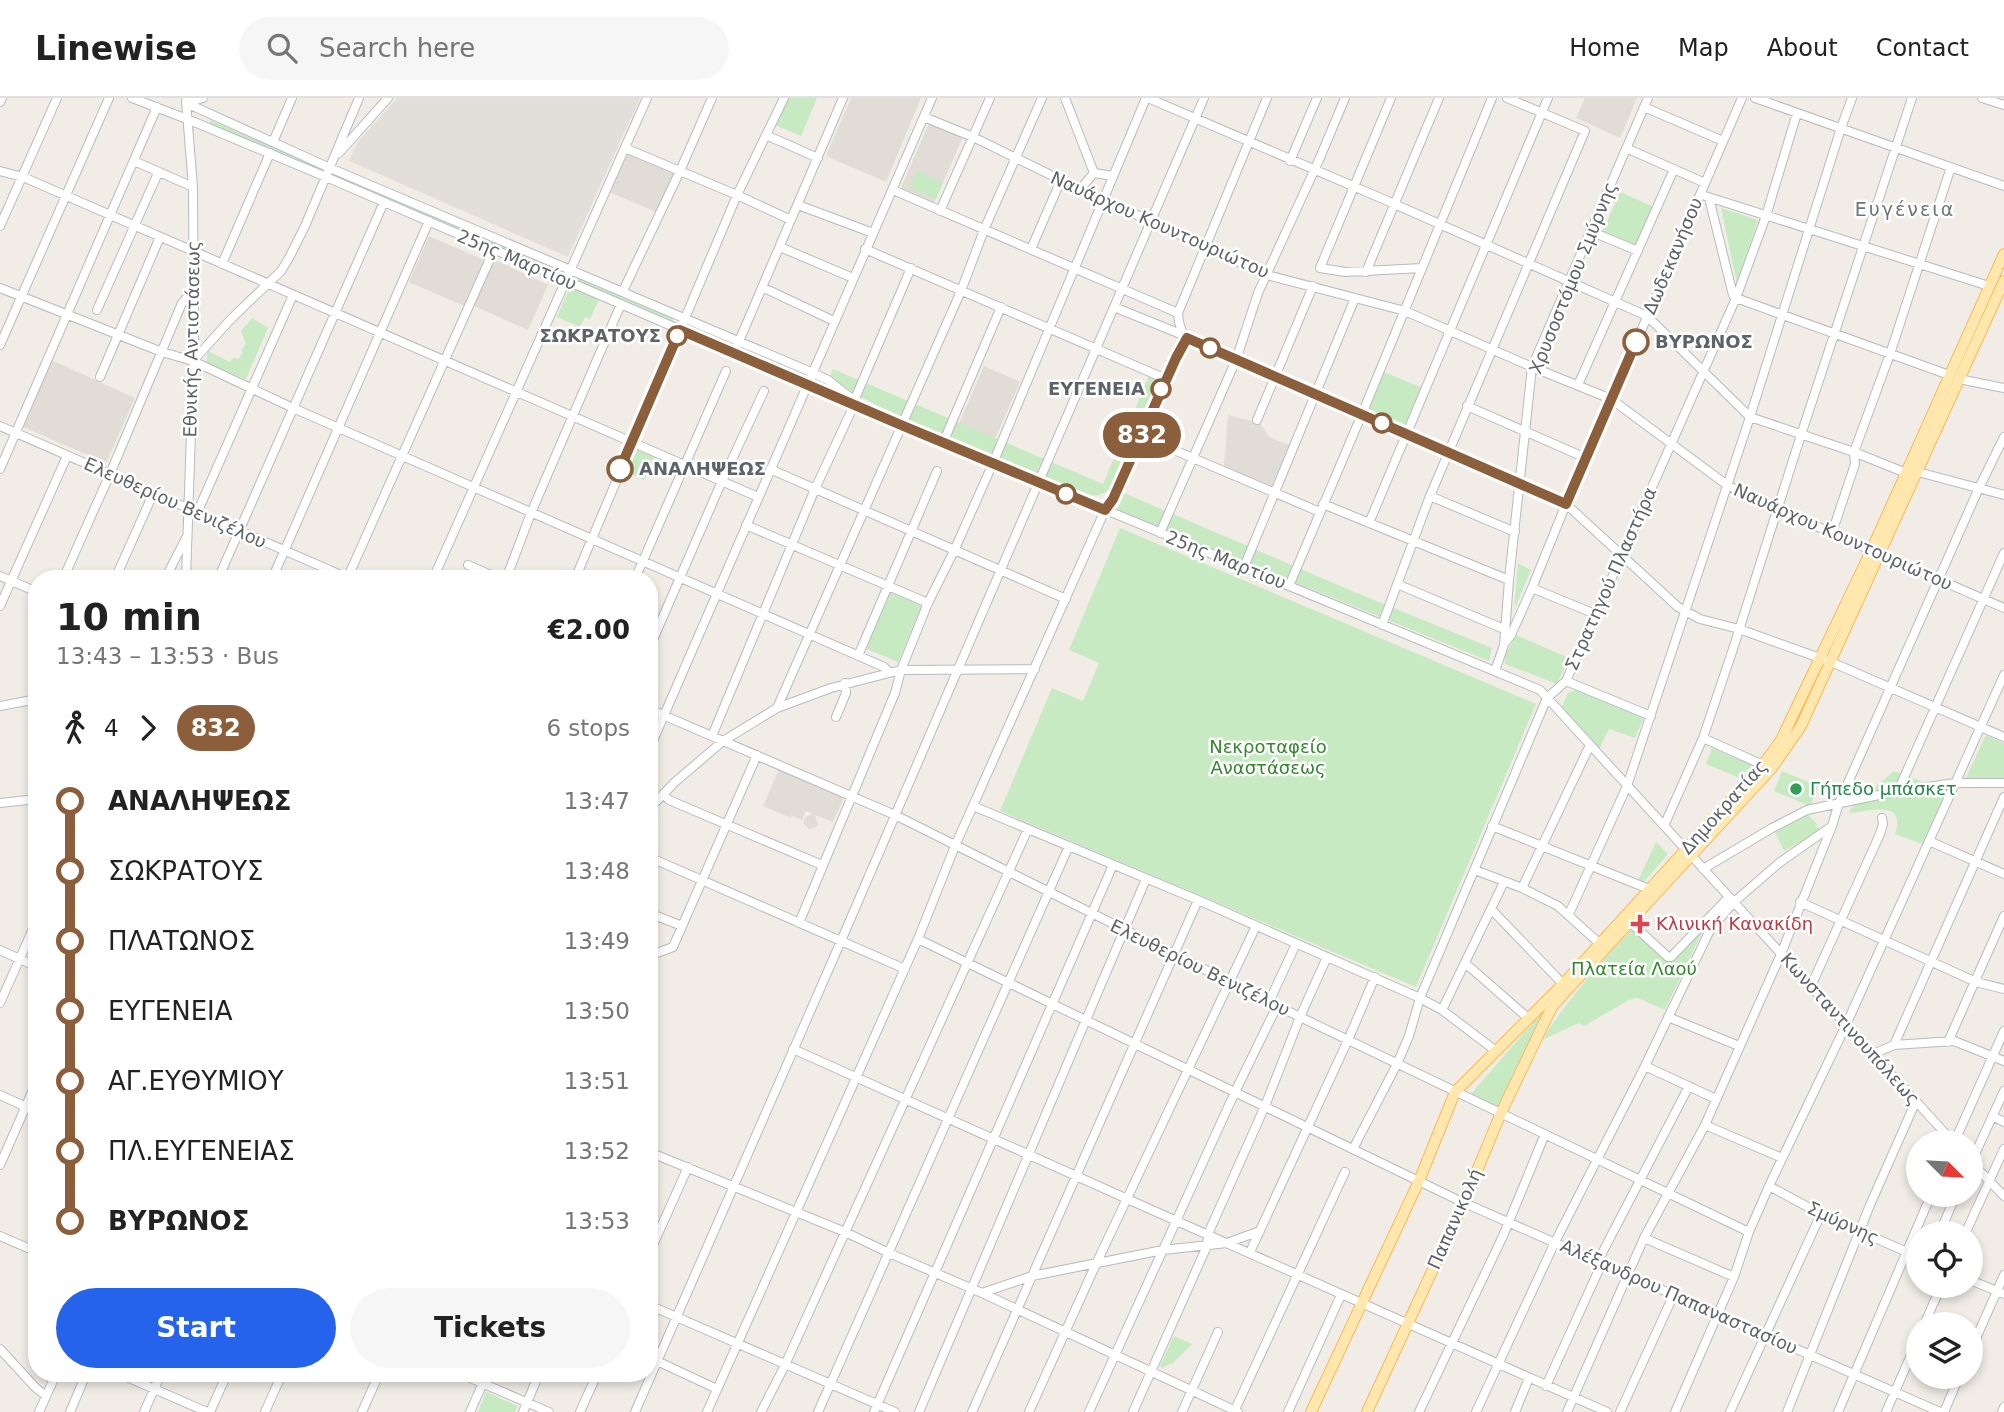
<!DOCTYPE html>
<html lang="en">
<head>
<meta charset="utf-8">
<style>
  :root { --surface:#fff; --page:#f6f6f6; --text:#222; --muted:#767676; --line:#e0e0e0; --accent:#2563eb }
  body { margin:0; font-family:"DejaVu Sans",sans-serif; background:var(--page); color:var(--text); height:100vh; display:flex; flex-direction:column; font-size:26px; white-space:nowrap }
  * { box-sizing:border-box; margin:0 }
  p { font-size:23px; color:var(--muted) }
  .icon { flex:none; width:38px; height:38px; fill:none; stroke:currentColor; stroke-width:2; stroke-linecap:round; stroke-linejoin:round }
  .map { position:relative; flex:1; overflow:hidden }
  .details { position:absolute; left:28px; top:472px; width:630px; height:812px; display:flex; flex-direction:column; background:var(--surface); border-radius:28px; box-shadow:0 4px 10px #0003 }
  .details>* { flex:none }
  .badge { padding:0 14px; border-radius:23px; font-size:24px; line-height:46px }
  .needle { width:46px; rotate:114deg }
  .controls { position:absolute; left:1906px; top:1032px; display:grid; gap:14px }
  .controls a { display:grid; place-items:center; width:77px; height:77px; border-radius:50%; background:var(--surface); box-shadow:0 4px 10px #0003; font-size:35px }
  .map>.badge { position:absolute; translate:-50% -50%; box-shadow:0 0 0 4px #fff }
  .legs { display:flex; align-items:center; gap:10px; height:77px; padding:0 28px; font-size:23px }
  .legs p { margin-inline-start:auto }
  .head { display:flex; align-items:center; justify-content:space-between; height:119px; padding:0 28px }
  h1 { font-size:38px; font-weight:700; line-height:52px }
  .primary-button { display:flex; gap:14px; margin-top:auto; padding:14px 28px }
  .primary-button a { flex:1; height:80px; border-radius:42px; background:var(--accent); color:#fff; font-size:28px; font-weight:700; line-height:80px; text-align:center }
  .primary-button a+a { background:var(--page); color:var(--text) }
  ul { padding:0 28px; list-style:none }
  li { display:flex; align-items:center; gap:24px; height:70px; font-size:26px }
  li i { display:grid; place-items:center; width:10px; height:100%; margin:0 9px; background:currentColor }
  li i::after { content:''; width:18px; height:18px; margin:-9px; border:5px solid; border-radius:50%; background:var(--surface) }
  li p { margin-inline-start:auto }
  li:first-child i { background:linear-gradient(#0000 50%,currentColor 0) }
  li:last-child i { background:linear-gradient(currentColor 50%,#0000 0) }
  header { display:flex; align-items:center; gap:42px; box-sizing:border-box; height:98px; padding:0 35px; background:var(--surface); border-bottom:2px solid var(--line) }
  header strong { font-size:33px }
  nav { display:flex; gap:38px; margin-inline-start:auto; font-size:24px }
  .search { width:490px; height:63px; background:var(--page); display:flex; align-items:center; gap:18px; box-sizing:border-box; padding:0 24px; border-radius:38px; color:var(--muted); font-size:26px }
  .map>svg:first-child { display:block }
  .industrial { fill:#e2dfdb }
  .education { fill:#e1dcd5 }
  .green { fill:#c7eac2 }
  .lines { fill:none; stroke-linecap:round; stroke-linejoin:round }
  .minor-casing { stroke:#b7babe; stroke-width:10 }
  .major-casing { stroke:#fab756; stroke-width:12 }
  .minor { stroke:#fff; stroke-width:8 }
  .major { stroke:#ffe7ad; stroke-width:10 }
  .line-1-casing { stroke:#fff; stroke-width:16 }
  .line-1 { stroke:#8b5e3c; stroke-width:10 }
  .stop-1-dot { fill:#fff; stroke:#8b5e3c; stroke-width:3.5 }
  .leisure-dot { fill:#2e9e5b; stroke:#fff; stroke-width:2.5 }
  .health-dot { fill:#e0444e; stroke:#fff; stroke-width:2.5 }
  .labels { text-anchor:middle; stroke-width:5; stroke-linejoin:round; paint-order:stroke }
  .street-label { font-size:18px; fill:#5e6368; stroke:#fff }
  .stop-label { font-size:18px; font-weight:bold; fill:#5e6368; stroke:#fff; text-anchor:end }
  .park-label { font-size:18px; fill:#368530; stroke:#fff }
  .leisure-label { font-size:18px; fill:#27864d; stroke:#fff; text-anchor:start }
  .health-label { font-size:18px; fill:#be3a42; stroke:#fff; text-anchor:start }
  .neighbourhood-label { font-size:19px; letter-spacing:2px; fill:#6f767a; stroke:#fff }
</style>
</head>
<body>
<header>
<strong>Linewise</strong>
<div class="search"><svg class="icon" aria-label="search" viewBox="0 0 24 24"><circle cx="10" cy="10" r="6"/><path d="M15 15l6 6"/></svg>Search here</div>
<nav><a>Home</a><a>Map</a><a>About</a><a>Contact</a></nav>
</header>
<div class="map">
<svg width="2004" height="1314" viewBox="0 0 2004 1314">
  <rect width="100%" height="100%" fill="#f1ede6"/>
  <path class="industrial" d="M397,0H640L568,159L349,63L357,45Z"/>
  <path class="education" d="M851,0H921L886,84L826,58Z
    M1585,0H1637L1620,40L1576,20Z
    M929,25L963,39L934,105L901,90Z
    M627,54L674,74L656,114L609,94Z
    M429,138L484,162L464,208L409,184Z
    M493,161L548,187L528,232L472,207Z
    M51,262L135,300L106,365L21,328Z
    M984,268L1020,284L995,341L959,326Z
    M1228,317L1260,325L1269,339L1289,347L1272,388L1224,368Z
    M779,671L844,699L833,724L815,717L818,727L814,730L809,731L804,726V721L807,718L813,716L806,713L802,722L792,718L791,720L763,708Z"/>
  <path class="green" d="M787,0H817L801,38L775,27Z
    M210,23H213L320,68L321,72L320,74L209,26Z
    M917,73L943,85L936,101L909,90Z
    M337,76L560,172L558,175L335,80Z
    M1620,94L1654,109L1636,150L1602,135Z
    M1721,110L1758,122L1737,185Z
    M580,180L672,219L674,224L672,225L575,183L577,181Z
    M570,189L599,202L590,221L585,219L580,229L557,219Z
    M252,220L268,230L246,281L206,265L208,253L230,264L233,260L239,261L243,254L241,253L246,246L241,233Z
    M692,229L728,243L730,247L728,249L690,232Z
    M746,252H749L794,271L796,276L794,278L745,257Z
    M833,271L1103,386L1149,278L1158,282L1111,389C1104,396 1100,398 1090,397L910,324C895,314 879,309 863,300C851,294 841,285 830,277Z
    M1384,274L1423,290L1407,330L1367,313Z
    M636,351L655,359L644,382L626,374Z
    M1124,395L1352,493L1492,550L1489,563L1119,413L1118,409Z
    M1120,430L1536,606L1416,889L1000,713L1052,590L1083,603L1099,565L1069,552Z
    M1518,465L1531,472L1514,512Z
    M889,491L923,505L898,564L864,550Z
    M1516,537L1569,560L1557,586L1505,566V558Z
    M1577,591L1644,619L1635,640L1609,631L1597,656L1560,613L1568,595Z
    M1986,637L2004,645V681L1969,685L1965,682Z
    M1712,650L1752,667L1740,680L1706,666Z
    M1782,673L1818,688L1810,708L1774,693Z
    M1894,673L1945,692L1946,706L1927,748L1895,736C1907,701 1869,713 1849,715L1852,709Z
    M1808,717L1818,727H1814L1822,732L1784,753L1775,734Z
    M1656,744L1668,756L1643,785L1638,783Z
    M1721,808L1723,810L1700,838L1665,912L1638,900L1629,902L1584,928L1579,925L1542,942C1568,901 1600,865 1633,830L1670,864Z
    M1550,905L1497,1010L1470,997Z
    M1174,1238L1192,1246L1174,1264L1162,1270L1160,1268Z
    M486,1294L518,1308L515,1314H478Z"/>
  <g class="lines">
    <defs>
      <path id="minor" d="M132,0L187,21L326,79L901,327L1540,592L1954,1045
        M1065,0L1094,75L1113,78
        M1148,0L1383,101L1647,218L1750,319L1854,354L1906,375
        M1391,0L1320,170L1345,174L1422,170
        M1755,0L2004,88
        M1982,0L2004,7
        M186,3L193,89L194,247L186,481
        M0,4L2,0
        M186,5L330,70L804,271L828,282L855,303
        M186,5L203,0
        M1644,9L1723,43
        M924,19L973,39L1061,82L1267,177L1405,213L1532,269L1611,301L1727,387L1777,411L2004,510
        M766,37L818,60
        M273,44L292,0
        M625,50L737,97L791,122
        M1626,50L1705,85
        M339,55L388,0
        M134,63L193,89
        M1290,63L1317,0
        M0,73L23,79L758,399
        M1081,90L1094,75
        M893,92L1178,215
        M1705,98L1989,188
        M1709,100L1733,197L1736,200L1949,277
        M798,107L873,135
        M940,113L990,0
        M0,128L57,0
        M1590,133L1638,153
        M780,149L853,180
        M865,151L1166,281
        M1031,151L1061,82
        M222,166L270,55
        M1366,174L1439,0
        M762,189L834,223
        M0,190L162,254L193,263L293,310L884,569L889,574
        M623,193L680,73L712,0
        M1114,209L1183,237
        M97,212L158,75
        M1187,240L1566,406L1678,509L1700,521L1739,531L1831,564L2004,639
        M1187,240L1183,237L1179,224L1178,215L1267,0
        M0,247L109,0
        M734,255L843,0
        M193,263L230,222L281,173L289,160L305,128L359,0
        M100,279L160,139
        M1959,281L2004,290
        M1578,287L1674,71
        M854,303L911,170
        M1467,308L1586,360
        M1257,322L1313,188
        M0,328L350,481
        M1141,338L1320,414
        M943,345L1001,209
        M0,371L157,9
        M770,371L1066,501
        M1918,374L2004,397
        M1430,398L1515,434
        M1323,406L1509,482
        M197,415L293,197
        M1369,425L1548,0
        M746,427L928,505
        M1160,435L1236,262L1258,195L1319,62L1345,0
        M1832,435L1855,366L1854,354L1890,256L1951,69
        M468,467L500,481
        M1244,469L1355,200
        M0,478L37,494
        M63,481L110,376L182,205L193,193
        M115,481L153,396
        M165,481L186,440
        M218,481L384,104
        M272,481L429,123
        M347,481L494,152
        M433,481L647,0
        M506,481L531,415L621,206
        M575,481L737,97L784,0
        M635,481L726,273
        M1397,486L1504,531
        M1289,488L1362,316L1492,0
        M1532,490L1595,516
        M0,508L67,358
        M1382,527L1430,398L1585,33L1507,0
        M1504,546L1511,537L1532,490L1566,406L1742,0
        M649,551L722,383L764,293
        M858,558L937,373
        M1495,573L1504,547L1509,482L1532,269L1648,0
        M1566,583L1651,618
        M0,608L37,601
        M777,610L961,193L984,132L1042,0
        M649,611L895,717L1300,919L1749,1134
        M836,619L846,595L845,585
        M712,638L815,391L854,307
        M1703,640L1763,667
        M649,652L932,0
        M1898,693L2004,455
        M663,696L669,702L822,767
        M0,705L37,701
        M973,708L1198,802L1420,900L1442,912L1496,953
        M649,711L675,684L723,643L777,610L831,590L901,572L1035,571
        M1492,728L1649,791
        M1664,728L1703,640L1734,548L1801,337L1912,0
        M1929,743L2004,776
        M649,759L905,871
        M1703,771L1772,730L1807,712L1898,693L1955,685H2004
        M1475,772L1522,790L1558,808L1599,845
        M1522,790L1590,647
        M1800,804L1976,884L2004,891
        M1491,811L1563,886
        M649,815L682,828
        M1569,816L1627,688L1750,319L1841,30L1852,0
        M1630,824L1668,859H1671L1729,799
        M799,825L895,595L901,572L928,505L954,453L993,365L1146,0
        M918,841L1460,1103L1940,1314
        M0,852L37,869
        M649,858L673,849L757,657
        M1465,865L1528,920
        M1811,888L1880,736L1883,726L1882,720
        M1269,904L1296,846
        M0,905L37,822
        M1442,912L1504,784
        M1668,919L1739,948
        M1948,944L2004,818
        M1894,947L2004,699
        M793,951C1064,1073 1335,1194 1607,1314
        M1873,956L1894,947L1954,943L2004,963
        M1645,968L1716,1001
        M0,997L37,1014
        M1992,1018L2004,1024
        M1705,1027L1782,1060
        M1954,1045L2004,933
        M1353,1051L1397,966L1409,938L1420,900L1547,600L1566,583L1736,200L1766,118L1797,15
        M649,1054L845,1134L889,1155L982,1195L1238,1314
        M1970,1063L2004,1098
        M0,1067L37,983
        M1970,1067L2004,993
        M1769,1088L1821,1116L1918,1159
        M1939,1136L1956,1097
        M1965,1136L2004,1051
        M0,1138L37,1154
        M1644,1140L1734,1179
        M1250,1154L1348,942L1375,879
        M649,1156L688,1069
        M1598,1163L1689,988
        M1970,1182L2004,1196
        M982,1195L1032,1178L1163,1152L1227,1145L1260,1133
        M649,1207L895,1314
        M1924,1227L1941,1188
        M0,1251L35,1289L46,1298
        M1970,1254L2004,1177
        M657,1263L717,1291
        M120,1276L207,1314
        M461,1276L549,1314
        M1546,1288L1602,1165
        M39,1314L56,1276
        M70,1314L86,1276
        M144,1314L161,1276
        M210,1314L227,1276
        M265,1314L282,1276
        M362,1314L379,1276
        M470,1314L487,1276
        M523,1314L539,1276
        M580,1314L597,1276
        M635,1314L841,843L1204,0
        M707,1314L918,841L955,748L1105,412L1113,401L1176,259L1187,240
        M761,1314L785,1267L1028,731
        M818,1314L1069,748
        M874,1314L1113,767
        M919,1314L1146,781
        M972,1314L1198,802
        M1029,1314L1096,1166L1256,828
        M1089,1314L1235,994L1277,908
        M1133,1314L1207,1148L1208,1136L1265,1008L1300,919L1327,859
        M1182,1314L1218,1234
        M1234,1314L1345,1074
        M1288,1314L1341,1197
        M1419,1314L1503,1138L1545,1036
        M1476,1314L1555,1144L1645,968L1710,832L1734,804L1779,765L1832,728
        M1515,1314L1529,1280
        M1567,1314L1644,1140L1705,1027L1781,856L1832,728L1839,705L1979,390L2004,339
        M1620,1314L1674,1196
        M1675,1314L1734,1179L1749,1134L1769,1088L1846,927L2004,577
        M1730,1314L1821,1116
        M1787,1314L1870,1107L1916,1003
        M1838,1314L1931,1097
        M1886,1314L1918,1241
        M1944,1314L1959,1279
        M2002,1314L2004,1309"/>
      <path id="major" d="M1311,1314L1419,1083L1455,994L1563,886L1763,667L1781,642L1872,451L2004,156
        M1367,1314L1464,1104L1501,1015L1543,927L1552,909L1568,891L1772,670L1801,628L2004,183"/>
    </defs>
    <use href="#minor" class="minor-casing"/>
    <use href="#major" class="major-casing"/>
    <use href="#minor" class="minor"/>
    <use href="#major" class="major"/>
  </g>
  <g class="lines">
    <defs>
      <path id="line-1" d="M620,371L680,232L901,327L1105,412L1113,401L1176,260L1187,240L1566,406L1636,244"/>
    </defs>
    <use href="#line-1" class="line-1-casing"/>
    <use href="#line-1" class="line-1"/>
  </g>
  <g class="stop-1-dot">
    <circle cx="677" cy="238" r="9"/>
    <circle cx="1636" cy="244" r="12"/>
    <circle cx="1210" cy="250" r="9"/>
    <circle cx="1161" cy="291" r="9"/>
    <circle cx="1382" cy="325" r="9"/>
    <circle cx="620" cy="371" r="12"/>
    <circle cx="1066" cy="396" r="9"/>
  </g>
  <circle class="leisure-dot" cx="1796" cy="691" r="7"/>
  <path class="health-dot" d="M1636.5 815.5h7v7h7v7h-7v7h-7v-7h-7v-7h7z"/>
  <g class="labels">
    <g class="street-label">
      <text transform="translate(1160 127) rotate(24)" y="6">Ναυάρχου Κουντουριώτου</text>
      <text transform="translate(1673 158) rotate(-67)" y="6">Δωδεκανήσου</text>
      <text transform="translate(517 162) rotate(23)" y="6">25ης Μαρτίου</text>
      <text transform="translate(1573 180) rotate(-68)" y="6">Χρυσοστόμου Σμύρνης</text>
      <text transform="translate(192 241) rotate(-89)" y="6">Εθνικής Αντιστάσεως</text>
      <text transform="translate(175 405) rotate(24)" y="6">Ελευθερίου Βενιζέλου</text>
      <text transform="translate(1843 439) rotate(24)" y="6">Ναυάρχου Κουντουριώτου</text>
      <text transform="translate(1226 462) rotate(22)" y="6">25ης Μαρτίου</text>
      <text transform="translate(1611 481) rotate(-66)" y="6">Στρατηγού Πλαστήρα</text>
      <text transform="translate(1724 709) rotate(-48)" y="6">Δημοκρατίας</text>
      <text transform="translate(1200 870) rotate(26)" y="6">Ελευθερίου Βενιζέλου</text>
      <text transform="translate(1850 931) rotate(48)" y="6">Κωνσταντινουπόλεως</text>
      <text transform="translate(1455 1121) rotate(-66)" y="6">Παπανικολή</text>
      <text transform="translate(1843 1125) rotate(25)" y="6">Σμύρνης</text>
      <text transform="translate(1679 1199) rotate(24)" y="6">Αλέξανδρου Παπαναστασίου</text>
    </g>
    <g class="stop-label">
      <text x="661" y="244">ΣΩΚΡΑΤΟΥΣ</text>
      <text x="1655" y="250" text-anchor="start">ΒΥΡΩΝΟΣ</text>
      <text x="1145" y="297">ΕΥΓΕΝΕΙΑ</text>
      <text x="639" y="377" text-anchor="start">ΑΝΑΛΗΨΕΩΣ</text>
    </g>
    <g class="park-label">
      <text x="1268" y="655">Νεκροταφείο<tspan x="1268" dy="21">Αναστάσεως</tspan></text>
      <text x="1634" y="877">Πλατεία Λαού</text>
    </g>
    <g class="leisure-label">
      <text x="1810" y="697">Γήπεδο μπάσκετ</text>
    </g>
    <g class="health-label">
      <text x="1656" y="832">Κλινική Κανακίδη</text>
    </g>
    <g class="neighbourhood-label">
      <text x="1905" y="118">Ευγένεια</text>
    </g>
  </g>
</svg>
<div class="controls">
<a><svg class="needle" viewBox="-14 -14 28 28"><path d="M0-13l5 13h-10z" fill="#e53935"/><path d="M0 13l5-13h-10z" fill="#767676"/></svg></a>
<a><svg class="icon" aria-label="locate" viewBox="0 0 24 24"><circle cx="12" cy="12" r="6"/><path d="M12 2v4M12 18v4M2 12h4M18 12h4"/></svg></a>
<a><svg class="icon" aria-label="layers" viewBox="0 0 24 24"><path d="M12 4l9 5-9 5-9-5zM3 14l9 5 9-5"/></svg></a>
</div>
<b class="badge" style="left:1142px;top:337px;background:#8b5e3c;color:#fff">832</b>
<section class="details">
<div class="head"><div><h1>10 min</h1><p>13:43 – 13:53 · Bus</p></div><b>€2.00</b></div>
<div class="legs"><svg class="icon" aria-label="walk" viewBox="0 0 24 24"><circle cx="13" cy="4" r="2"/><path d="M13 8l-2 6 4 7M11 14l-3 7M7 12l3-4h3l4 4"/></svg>4<svg class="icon" aria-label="forward" viewBox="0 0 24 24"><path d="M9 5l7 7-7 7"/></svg><b class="badge" style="background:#8b5e3c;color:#fff">832</b><p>6 stops</p></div>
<ul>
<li><i style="color:#8b5e3c"></i><b>ΑΝΑΛΗΨΕΩΣ</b><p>13:47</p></li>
<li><i style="color:#8b5e3c"></i><span>ΣΩΚΡΑΤΟΥΣ</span><p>13:48</p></li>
<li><i style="color:#8b5e3c"></i><span>ΠΛΑΤΩΝΟΣ</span><p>13:49</p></li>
<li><i style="color:#8b5e3c"></i><span>ΕΥΓΕΝΕΙΑ</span><p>13:50</p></li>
<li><i style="color:#8b5e3c"></i><span>ΑΓ.ΕΥΘΥΜΙΟΥ</span><p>13:51</p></li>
<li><i style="color:#8b5e3c"></i><span>ΠΛ.ΕΥΓΕΝΕΙΑΣ</span><p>13:52</p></li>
<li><i style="color:#8b5e3c"></i><b>ΒΥΡΩΝΟΣ</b><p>13:53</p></li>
</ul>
<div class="primary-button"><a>Start</a><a>Tickets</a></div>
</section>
</div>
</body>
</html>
